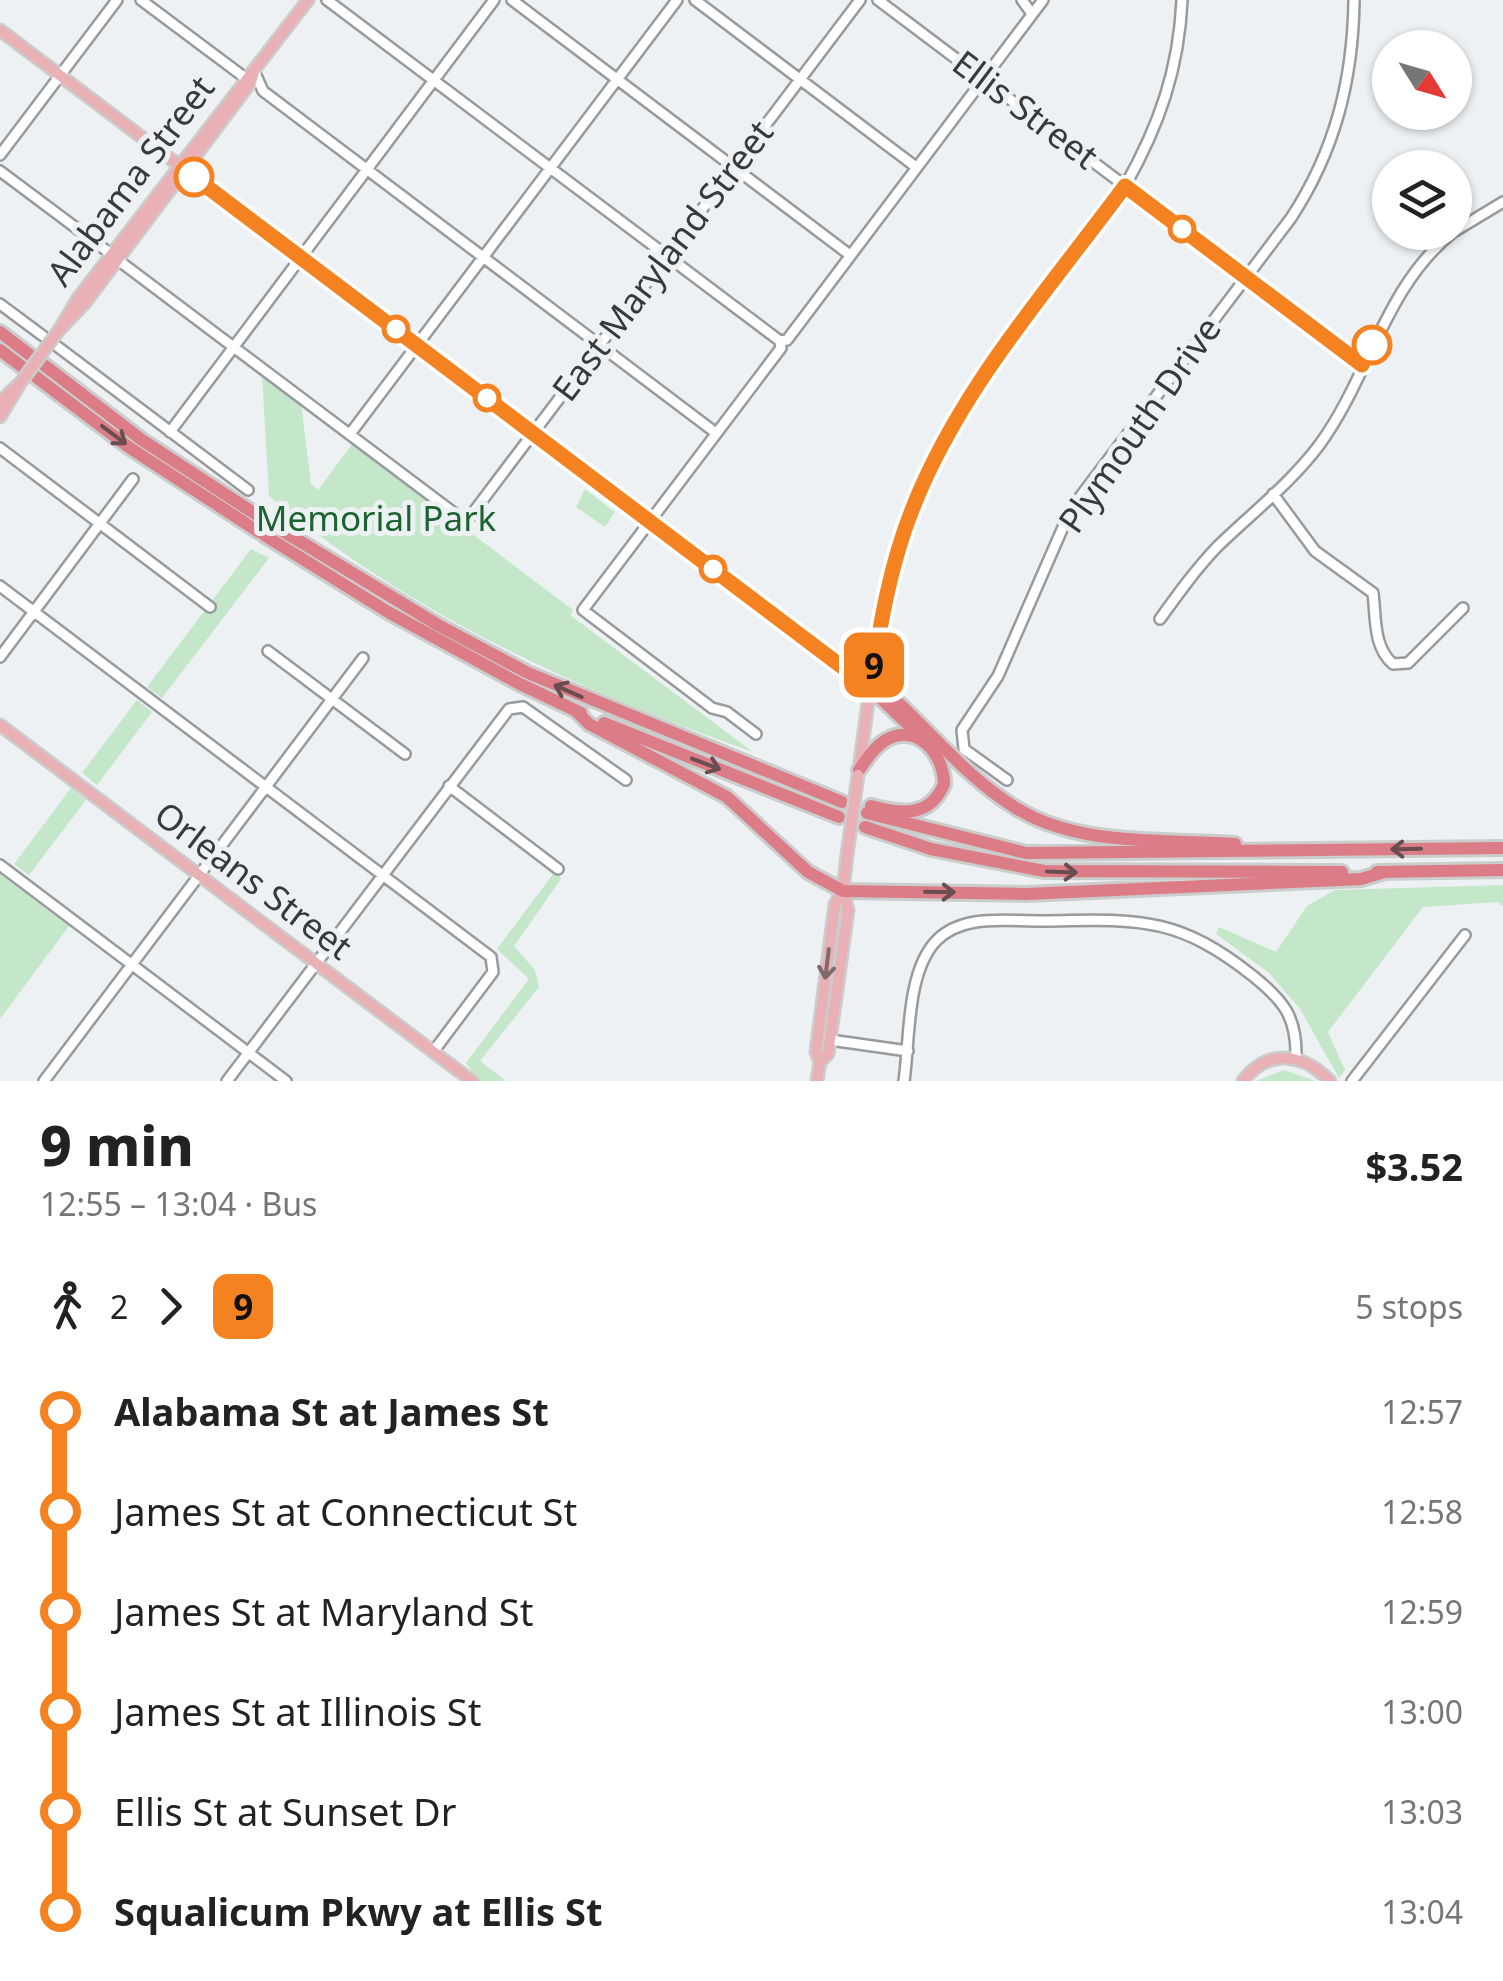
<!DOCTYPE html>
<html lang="en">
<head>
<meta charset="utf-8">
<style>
  :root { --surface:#fff; --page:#f2f2f2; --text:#222; --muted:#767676 }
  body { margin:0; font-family:"Noto Sans",sans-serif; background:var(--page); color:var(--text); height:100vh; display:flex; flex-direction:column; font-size:38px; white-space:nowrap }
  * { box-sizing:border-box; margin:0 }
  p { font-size:32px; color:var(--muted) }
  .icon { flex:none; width:55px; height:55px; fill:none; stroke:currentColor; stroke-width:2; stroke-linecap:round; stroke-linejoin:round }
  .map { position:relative; height:1081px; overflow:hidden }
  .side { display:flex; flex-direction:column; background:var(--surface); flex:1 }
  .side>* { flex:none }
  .badge { padding:0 20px; border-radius:15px; font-size:35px; line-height:65px }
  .needle { width:65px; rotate:127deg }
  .buttons { position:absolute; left:1372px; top:30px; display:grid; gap:20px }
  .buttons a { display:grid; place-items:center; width:100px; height:100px; border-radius:50%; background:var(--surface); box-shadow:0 2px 8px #0004; font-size:50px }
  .map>.badge { position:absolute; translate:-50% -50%; box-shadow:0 0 0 5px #fff }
  .legs { display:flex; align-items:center; gap:15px; height:110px; padding:0 40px; font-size:32px }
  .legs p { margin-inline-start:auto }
  .summary { display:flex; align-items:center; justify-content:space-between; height:170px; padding:0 40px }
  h1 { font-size:55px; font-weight:800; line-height:75px }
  ul { padding:0 40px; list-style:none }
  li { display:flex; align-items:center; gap:35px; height:100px; font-size:38px }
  li i { display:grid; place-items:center; width:15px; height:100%; margin:0 12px; background:currentColor }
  li i::after { content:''; width:25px; height:25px; margin:-12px; border:8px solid; border-radius:50%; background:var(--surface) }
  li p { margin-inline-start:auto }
  li:first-child i { background:linear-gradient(#0000 50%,currentColor 0) }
  li:last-child i { background:linear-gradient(currentColor 50%,#0000 0) }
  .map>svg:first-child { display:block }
  .green { fill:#c3e7c8 }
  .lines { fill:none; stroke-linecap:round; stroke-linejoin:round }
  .minor-casing { stroke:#979b9d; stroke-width:14 }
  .major-casing { stroke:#cbcccc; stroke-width:15 }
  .highway-casing { stroke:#cbcccc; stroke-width:18 }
  .minor { stroke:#fff; stroke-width:9 }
  .major { stroke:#e9b0b6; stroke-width:10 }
  .highway { stroke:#db7c86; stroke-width:12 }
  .major-bridge-casing { stroke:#cbcccc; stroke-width:15; stroke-linecap:butt }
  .major-bridge { stroke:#e9b0b6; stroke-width:10 }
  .oneway { stroke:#694d51 }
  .oneway2 { stroke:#7f696c }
  .line-1-casing { stroke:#fff; stroke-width:22 }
  .line-1 { stroke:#f58220; stroke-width:15 }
  .stop-1-dot { fill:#fff; stroke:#f58220; stroke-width:5 }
  .labels { text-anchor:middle; stroke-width:10; stroke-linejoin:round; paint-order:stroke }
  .street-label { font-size:35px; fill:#38393a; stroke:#edf1f4 }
  .park-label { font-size:35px; fill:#1b6431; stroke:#edf1f4 }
</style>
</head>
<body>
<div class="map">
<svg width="1503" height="1081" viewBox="0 0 1503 1081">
  <rect width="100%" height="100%" fill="#edf1f4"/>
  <path class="green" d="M262,374L301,403L311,484L318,490L353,443L456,521L457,528L471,533L573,610L570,615L753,752C579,691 412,615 269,496Z
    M585,489L615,512L605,527L576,507Z
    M251,549L269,558L162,698L147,687Z
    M137,700L152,712L97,785L82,773Z
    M71,788L86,800L29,875L14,864Z
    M556,870L561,879L514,946L535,970L539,987L480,1061L506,1081H479L466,1063L529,979L497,949Z
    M0,874L69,926L0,1019Z
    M1503,885V906L1497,902L1423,907L1328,1032L1345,1070L1339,1078L1300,1009L1268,972L1216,934L1219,927L1276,952L1307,906L1335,890Z
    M1284,1070L1316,1081H1256Z"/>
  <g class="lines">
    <defs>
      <path id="minor" d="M141,0L244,77
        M327,0L780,341
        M512,0L850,255
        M695,0L916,167
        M878,0L1363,365
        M1022,0L1032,14
        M255,73L263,91L716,433
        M0,155L117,0
        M0,171L111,254
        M1455,231L1503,202
        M118,260L466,522L860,0
        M0,304L43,336
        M58,347L248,490
        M170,432L494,0
        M350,434L677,0
        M0,448L210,607
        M1273,494L1315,551L1373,593C1376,617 1373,647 1393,664L1408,663L1463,608
        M0,586L491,957L493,972L433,1052
        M1160,619C1178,594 1196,569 1217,547C1251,514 1291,483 1320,444C1370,375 1384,288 1453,232
        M268,651L405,754
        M0,657L133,479
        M870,688C880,627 889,568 912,510C959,389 1048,288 1125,186C1159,126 1179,69 1182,0
        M756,734L727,712L712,708L583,610L781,348L780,341L787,340L1043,0
        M1007,780L964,749L962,730L998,676L1071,509L1291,218C1335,151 1353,80 1354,0
        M449,786L558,869
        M0,865L286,1081
        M830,1040L908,1051
        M44,1081L363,658
        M227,1081L509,709L523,707L626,780
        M904,1081C910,1040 906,973 936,941C962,914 1004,921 1038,921C1134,920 1174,913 1253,976C1284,1001 1297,1017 1296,1058
        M1352,1081L1465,935"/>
      <path id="major" d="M0,30L870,688L859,769
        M59,330L78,298L308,0
        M59,330L85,303L251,82L254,72
        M0,402L21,382
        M0,417L21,382
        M0,725L472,1081
        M820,1062L828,1054L848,910L843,891
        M817,1081L820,1062L816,1052L835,904L843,891L847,855
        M1243,1081C1268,1048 1303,1053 1330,1081"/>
      <path id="highway" d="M0,332L30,355
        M0,350L21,366
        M44,365L142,440L263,519
        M36,377L130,448L259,532
        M268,522L438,625L526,672
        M264,535L388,612L518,683
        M528,673L842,802
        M520,684L581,713
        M870,688L889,694C930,731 968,779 1016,808C1078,847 1164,839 1235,844
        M872,690L922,738
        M576,711L589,724L727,797L808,872L843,891L1026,894L1361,879L1385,872
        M604,723L839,817
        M859,770C867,759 874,747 886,740C918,722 944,755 944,784C930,818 901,814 871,806
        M867,813L1026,853L1503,848
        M865,827L931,849L1044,871L1342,872
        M1377,872L1503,870"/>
    </defs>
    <use href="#minor" class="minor-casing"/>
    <use href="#major" class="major-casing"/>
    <use href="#highway" class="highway-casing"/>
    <use href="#minor" class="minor"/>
    <use href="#major" class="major"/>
    <use href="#highway" class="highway"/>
    <defs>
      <path id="major-bridge" d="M21,382L59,330
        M847,855L858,775"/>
    </defs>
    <use href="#major-bridge" class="major-bridge-casing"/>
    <use href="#major-bridge" class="major-bridge"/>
  </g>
  <defs><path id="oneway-shaft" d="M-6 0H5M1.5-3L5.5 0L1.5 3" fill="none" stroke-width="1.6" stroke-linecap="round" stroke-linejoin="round" transform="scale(2.5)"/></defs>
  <g class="oneway">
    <use href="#oneway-shaft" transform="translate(114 435) rotate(37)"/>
    <use href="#oneway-shaft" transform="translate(568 691) rotate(-156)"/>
    <use href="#oneway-shaft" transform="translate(706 764) rotate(21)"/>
    <use href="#oneway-shaft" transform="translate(1406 849) rotate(179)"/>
    <use href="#oneway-shaft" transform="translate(1062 872) rotate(2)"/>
    <use href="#oneway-shaft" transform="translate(940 892) rotate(1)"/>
  </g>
  <use class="oneway2" href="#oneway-shaft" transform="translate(827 964) rotate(97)"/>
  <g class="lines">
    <defs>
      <path id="line-1" d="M194,177L870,688C880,627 889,568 912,510C959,389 1049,289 1125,186L1362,365L1372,345"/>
    </defs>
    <use href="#line-1" class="line-1-casing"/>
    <use href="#line-1" class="line-1"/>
  </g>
  <g class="stop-1-dot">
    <circle cx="194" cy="177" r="18"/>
    <circle cx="1182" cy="229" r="12"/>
    <circle cx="396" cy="329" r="12"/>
    <circle cx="1372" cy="345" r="18"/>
    <circle cx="487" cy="398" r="12"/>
    <circle cx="713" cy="569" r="12"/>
  </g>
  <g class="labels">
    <g class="street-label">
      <text transform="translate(1025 110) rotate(37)" y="12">Ellis Street</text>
      <text transform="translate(131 181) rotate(-53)" y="12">Alabama Street</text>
      <text transform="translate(663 261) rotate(-53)" y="12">East Maryland Street</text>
      <text transform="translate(1140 425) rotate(-55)" y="12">Plymouth Drive</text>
      <text transform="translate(253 881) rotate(37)" y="12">Orleans Street</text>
    </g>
    <g class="park-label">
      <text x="376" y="531">Memorial Park</text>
    </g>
  </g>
</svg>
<div class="buttons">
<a><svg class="needle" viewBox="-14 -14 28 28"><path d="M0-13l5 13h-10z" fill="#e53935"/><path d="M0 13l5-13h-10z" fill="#767676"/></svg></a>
<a><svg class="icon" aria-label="layers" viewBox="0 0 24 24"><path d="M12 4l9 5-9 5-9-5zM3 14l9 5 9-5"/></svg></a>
</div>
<b class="badge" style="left:874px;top:665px;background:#f58220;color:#111">9</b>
</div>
<section class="side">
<div class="summary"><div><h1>9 min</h1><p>12:55 – 13:04 · Bus</p></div><b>$3.52</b></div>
<div class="legs"><svg class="icon" aria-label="walk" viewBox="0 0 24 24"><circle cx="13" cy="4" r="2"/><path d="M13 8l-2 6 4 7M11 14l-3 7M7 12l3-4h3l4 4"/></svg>2<svg class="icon" aria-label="forward" viewBox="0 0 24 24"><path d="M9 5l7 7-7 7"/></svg><b class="badge" style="background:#f58220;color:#111">9</b><p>5 stops</p></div>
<ul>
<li><i style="color:#f58220"></i><b>Alabama St at James St</b><p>12:57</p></li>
<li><i style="color:#f58220"></i><span>James St at Connecticut St</span><p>12:58</p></li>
<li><i style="color:#f58220"></i><span>James St at Maryland St</span><p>12:59</p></li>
<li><i style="color:#f58220"></i><span>James St at Illinois St</span><p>13:00</p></li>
<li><i style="color:#f58220"></i><span>Ellis St at Sunset Dr</span><p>13:03</p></li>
<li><i style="color:#f58220"></i><b>Squalicum Pkwy at Ellis St</b><p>13:04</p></li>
</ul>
</section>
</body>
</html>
